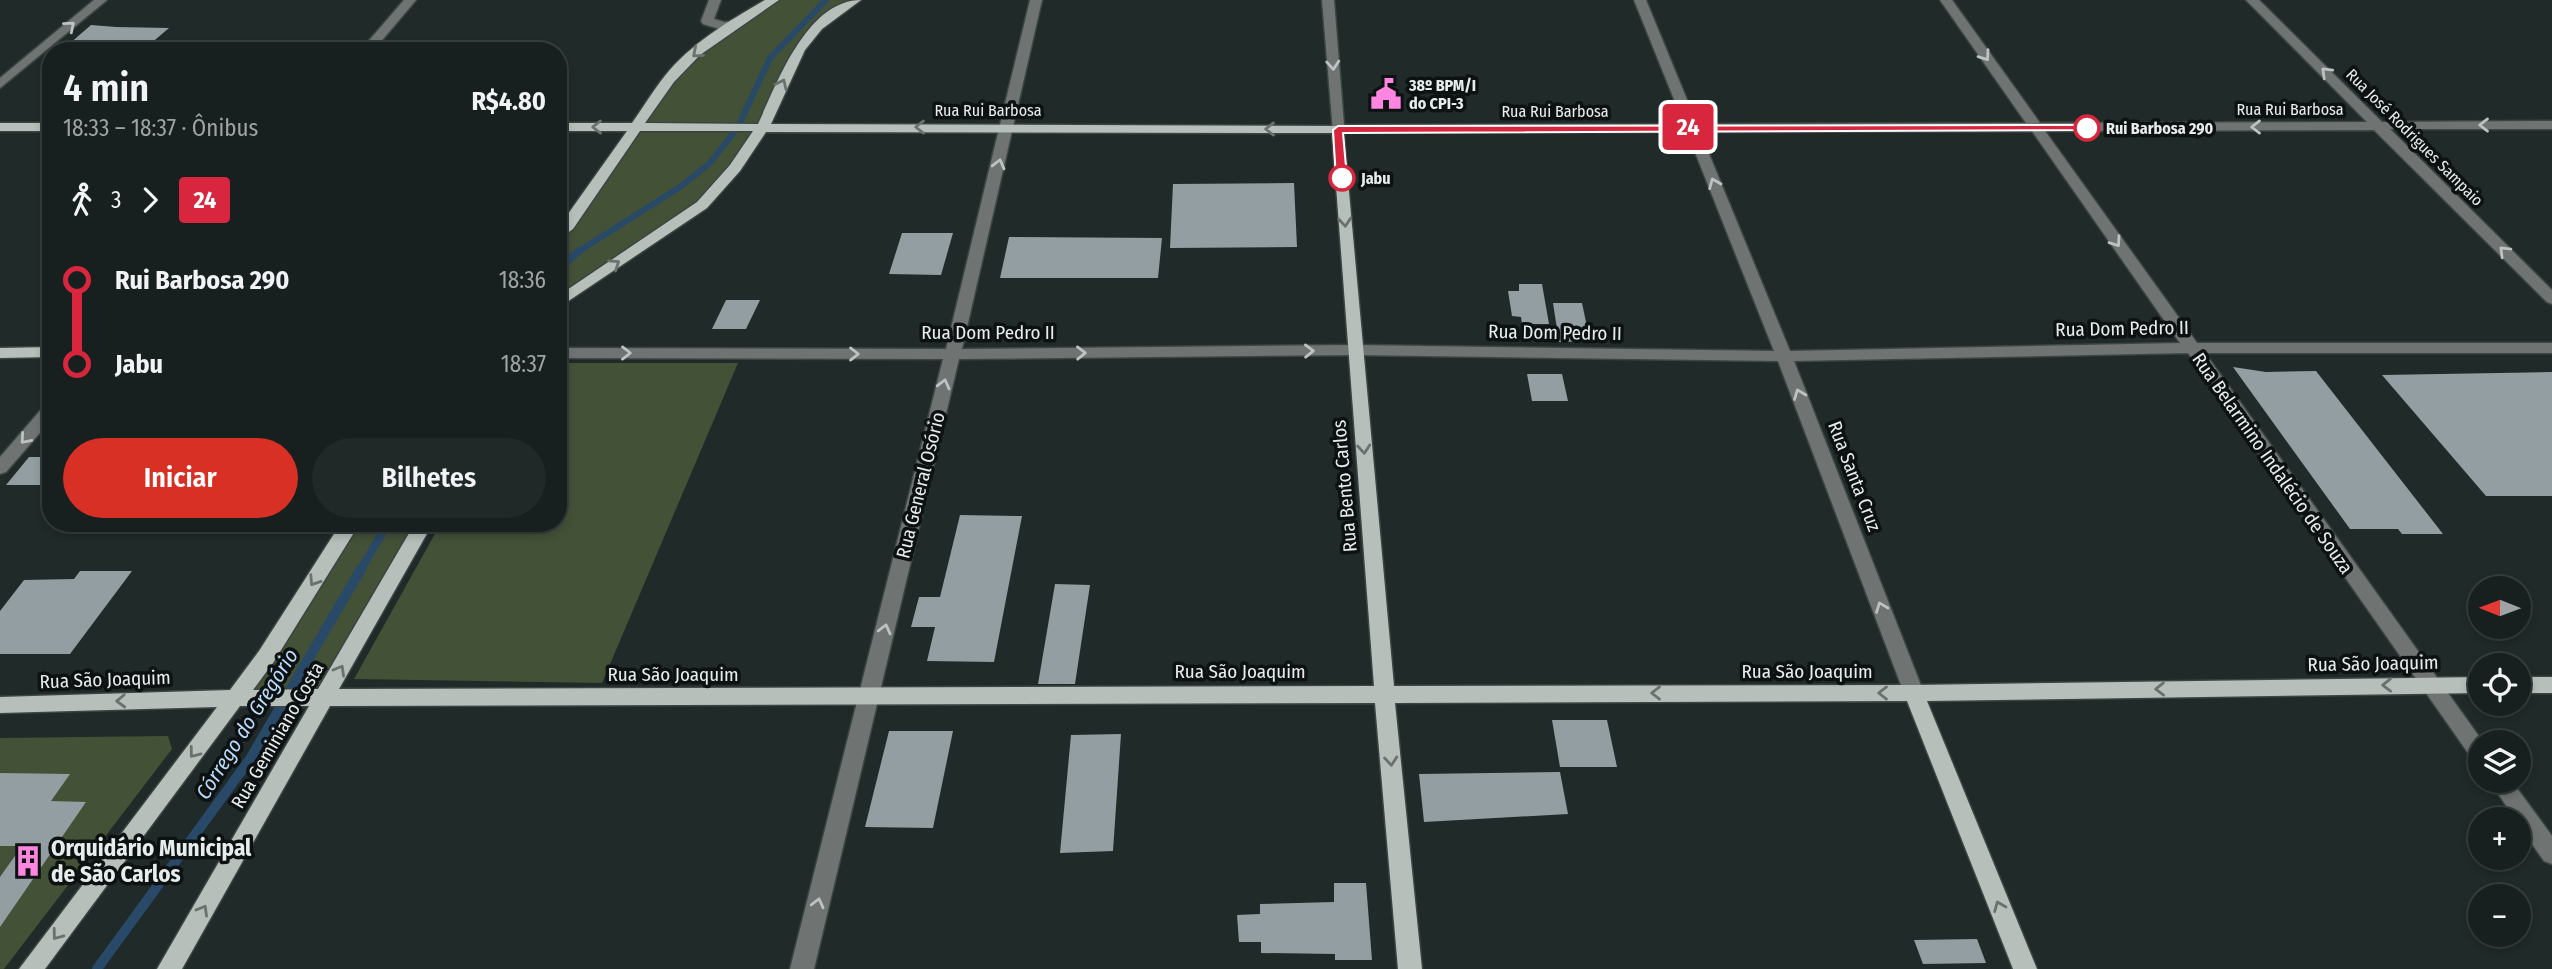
<!DOCTYPE html>
<html lang="pt">
<head>
<meta charset="utf-8">
<style>
  :root { --surface:#18201f; --page:#212828; --text:#f1f3f6; --muted:#9fa3a4; --line:#363e3d; --accent:#d93025 }
  body { margin:0; font-family:"Fira Sans Condensed",sans-serif; background:var(--page); color:var(--text); height:100vh; display:flex; flex-direction:column; font-size:26px; white-space:nowrap }
  * { box-sizing:border-box; margin:0 }
  p { font-size:23px; color:var(--muted) }
  .icon { flex:none; width:38px; height:38px; fill:none; stroke:currentColor; stroke-width:2; stroke-linecap:round; stroke-linejoin:round }
  .map { position:relative; flex:1; overflow:hidden }
  .sheet { position:absolute; left:42px; top:42px; width:525px; height:490px; display:flex; flex-direction:column; background:var(--surface); border-radius:28px; box-shadow:0 4px 10px #0003,0 0 0 2px var(--line) }
  .sheet>* { flex:none }
  .badge { padding:0 14px; border-radius:5px; font-size:24px; line-height:46px }
  .needle { width:46px; rotate:271deg }
  .controls { position:absolute; left:2468px; top:576px; display:grid; gap:14px }
  .controls a { display:grid; place-items:center; width:63px; height:63px; border-radius:50%; background:var(--surface); box-shadow:0 4px 10px #0003,0 0 0 2px var(--line); font-size:35px }
  .map>.badge { position:absolute; translate:-50% -50%; box-shadow:0 0 0 4px #fff }
  .legs { display:flex; align-items:center; gap:10px; height:77px; padding:0 21px; font-size:23px }
  .legs p { margin-inline-start:auto }
  .overview { display:flex; align-items:center; justify-content:space-between; height:119px; padding:0 21px }
  h1 { font-size:38px; font-weight:600; line-height:52px }
  .action { display:flex; gap:14px; margin-top:auto; padding:14px 21px }
  .action a { flex:1; height:80px; border-radius:42px; background:var(--accent); color:#fff; font-size:28px; font-weight:600; line-height:80px; text-align:center }
  .action a+a { background:var(--page); color:var(--text) }
  ul { padding:0 21px; list-style:none }
  li { display:flex; align-items:center; gap:24px; height:84px; font-size:26px }
  li i { display:grid; place-items:center; width:10px; height:100%; margin:0 9px; background:currentColor }
  li i::after { content:''; width:18px; height:18px; margin:-9px; border:5px solid; border-radius:50%; background:var(--surface) }
  li p { margin-inline-start:auto }
  li:first-child i { background:linear-gradient(#0000 50%,currentColor 0) }
  li:last-child i { background:linear-gradient(currentColor 50%,#0000 0) }
  .map>svg:first-child { display:block }
  .green { fill:#435137 }
  .lines { fill:none; stroke-linecap:round; stroke-linejoin:round }
  .stream-far2 { stroke:#284968; stroke-width:6 }
  .stream-far1 { stroke:#284968; stroke-width:8 }
  .stream { stroke:#284968; stroke-width:10 }
  .building { fill:#939ea2 }
  .minor-casing { stroke:#3c4544; stroke-width:3 }
  .major-casing { stroke:#3c4544; stroke-width:3 }
  .minor { fill:#6f7371; fill-rule:evenodd }
  .major { fill:#b7bfba; fill-rule:evenodd }
  .oneway { stroke:#bdc2c2 }
  .oneway2 { stroke:#6a716e }
  .line-1 { fill:#d7263d; stroke:#fff; stroke-width:2 }
  .stop-1-dot { fill:#fff; stroke:#d7263d; stroke-width:3.5 }
  .labels { text-anchor:middle; stroke-width:7; stroke-linejoin:round; paint-order:stroke }
  .far-poi-label { font-size:16px; font-weight:bold; fill:#e7eded; stroke:#0d1111; text-anchor:start }
  .far-street-label { font-size:16px; fill:#e7eded; stroke:#0d1111 }
  .far-stop-label { font-size:16px; font-weight:bold; fill:#e7eded; stroke:#0d1111; text-anchor:start }
  .street-label { font-size:19px; fill:#e7eded; stroke:#0d1111 }
  .water-label { font-size:21px; font-style:italic; fill:#bbdbfc; stroke:#0d1111 }
  .near-poi-label { font-size:23px; font-weight:bold; fill:#e7eded; stroke:#0d1111; text-anchor:start }
</style>
</head>
<body>
<div class="map">
<svg width="2552" height="969" viewBox="0 0 2552 969">
  <rect width="100%" height="100%" fill="#202a29"/>
  <path class="green" d="M773,0H855L818,26L763,126L702,205L558,303V236L636,127L696,52Z
    M558,363H738L602,683L354,679L441,523H558Z
    M351,523H424L323,700L235,698Z
    M168,736L172,749L4,969H0V738Z"/>
  <g class="lines">
    <path class="stream-far2" d="M576,253L680,187L710,163L738,127L770,58L826,0"/>
    <path class="stream-far1" d="M558,269L579,251
      M360,571L388,523"/>
    <path class="stream" d="M97,969L250,759L361,569"/>
  </g>
  <path class="building" d="M91,25L116,27L169,28L142,51H61Z
    M1294,183L1297,247L1170,248L1173,184Z
    M902,233H953L941,275L889,274Z
    M1009,237L1162,238L1158,278H1000Z
    M1519,284H1542L1549,324H1522L1521,317L1512,316L1508,291H1519Z
    M726,300H760L746,329H712Z
    M1553,303H1582L1590,341L1559,342Z
    M2233,367L2266,372L2316,371L2443,534H2402L2398,529H2350Z
    M2552,372V496H2486L2382,375Z
    M1527,374H1562L1568,401H1532Z
    M29,457H51V485H6Z
    M960,515L1022,516L994,662L927,661L935,627H911L919,597H940Z
    M80,571H132L70,654H0V611L24,580L74,579Z
    M1055,584L1090,585L1075,684H1038Z
    M1552,720H1607L1617,767H1560Z
    M889,731H953L933,828L865,827Z
    M1121,734L1113,851L1060,853L1071,735Z
    M1560,772L1568,814L1424,822L1419,774Z
    M0,773L70,774L51,801L86,802L0,927V877L22,846H0Z
    M1334,883H1366L1372,960H1335V954L1261,953V942H1239L1237,915L1260,914V904L1334,902Z
    M1977,939L1986,963L1923,964L1914,940Z"/>
  <g class="lines">
    <defs>
      <path id="minor" d="M94,0H107L0,88V78Z
        M404,0H416L373,51H360Z
        M709,0H721L714,19L724,22L737,21V27L723,30L703,24L701,21Z
        M1030,0H1042L962,349L1356,345L1774,351L1687,132H1333L1322,0H1334L1344,125L1684,124L1634,0H1646L1697,124L2026,123L1940,0H1952L2040,123L2367,122L2246,0H2259L2382,122L2552,121V129H2390L2552,290V304L2547,302L2374,130L2045,131L2197,343H2552V353H2205L2483,742H2480V763L2473,760L2188,353L1794,361L1924,693L1921,699L1914,701L1907,699L1904,693L1778,361L1356,355L959,359L814,969H790L943,359L558,358V348L946,349ZM2032,131L2180,343L1790,351L1700,132Z
        M51,403V420L6,472L0,474V457L45,405Z
        M2489,780H2511L2552,836V864L2544,861L2518,824V819H2515Z"/>
      <path id="major" d="M765,0H779L700,55L674,82L645,123L758,124C777,83 807,0 861,0L822,29L805,50L771,124L1343,126L1394,686L1914,685L2480,677V693L1927,701L2037,969H2013L1907,701L1395,703L1422,969H1398L1375,703L330,706L182,969H157L309,706H240L45,969H19L217,707L0,713V697L230,690L259,651L341,523H360L273,663L253,690L318,689L415,523H433L339,689L1374,686L1332,133L766,132L740,171L707,208L558,308V296L697,202L730,165L753,131H640L573,229L558,240V228L627,131H558V123H632C643,108 652,92 664,77C690,44 729,21 765,0Z
        M0,123H51V131H0Z
        M51,347V357L0,358V348Z
        M2518,677H2552V693H2518Z"/>
    </defs>
    <use href="#minor" class="minor-casing"/>
    <use href="#major" class="major-casing"/>
    <use href="#minor" class="minor"/>
    <use href="#major" class="major"/>
  </g>
  <defs><path id="oneway-chevron" d="M-2-3.5L2.5 0L-2 3.5" fill="none" stroke-width="1.6" stroke-linecap="round" stroke-linejoin="round" transform="scale(1.75)"/></defs>
  <g class="oneway">
    <use href="#oneway-chevron" transform="translate(70 26) rotate(-40)"/>
    <use href="#oneway-chevron" transform="translate(1985 56) rotate(55)"/>
    <use href="#oneway-chevron" transform="translate(1333 65) rotate(86)"/>
    <use href="#oneway-chevron" transform="translate(2326 72) rotate(-136)"/>
    <use href="#oneway-chevron" transform="translate(2484 125) rotate(180)"/>
    <use href="#oneway-chevron" transform="translate(2256 127) rotate(180)"/>
    <use href="#oneway-chevron" transform="translate(999 164) rotate(-76)"/>
    <use href="#oneway-chevron" transform="translate(1714 183) rotate(-112)"/>
    <use href="#oneway-chevron" transform="translate(2116 242) rotate(55)"/>
    <use href="#oneway-chevron" transform="translate(2504 251) rotate(-135)"/>
    <use href="#oneway-chevron" transform="translate(1309 351) rotate(-1)"/>
    <use href="#oneway-chevron" transform="translate(626 353)"/>
    <use href="#oneway-chevron" transform="translate(1081 353) rotate(-1)"/>
    <use href="#oneway-chevron" transform="translate(854 354)"/>
    <use href="#oneway-chevron" transform="translate(944 384) rotate(-76)"/>
    <use href="#oneway-chevron" transform="translate(1799 394) rotate(-111)"/>
    <use href="#oneway-chevron" transform="translate(25 439) rotate(131)"/>
    <use href="#oneway-chevron" transform="translate(1881 607) rotate(-111)"/>
    <use href="#oneway-chevron" transform="translate(885 629) rotate(-76)"/>
    <use href="#oneway-chevron" transform="translate(818 903) rotate(-76)"/>
  </g>
  <g class="oneway2">
    <use href="#oneway-chevron" transform="translate(697 53) rotate(139)"/>
    <use href="#oneway-chevron" transform="translate(782 84) rotate(-65)"/>
    <use href="#oneway-chevron" transform="translate(597 127) rotate(180)"/>
    <use href="#oneway-chevron" transform="translate(920 127) rotate(-180)"/>
    <use href="#oneway-chevron" transform="translate(1270 129) rotate(-180)"/>
    <use href="#oneway-chevron" transform="translate(1345 222) rotate(85)"/>
    <use href="#oneway-chevron" transform="translate(615 264) rotate(-34)"/>
    <use href="#oneway-chevron" transform="translate(1364 449) rotate(85)"/>
    <use href="#oneway-chevron" transform="translate(314 581) rotate(123)"/>
    <use href="#oneway-chevron" transform="translate(340 670) rotate(-60)"/>
    <use href="#oneway-chevron" transform="translate(2387 685) rotate(179)"/>
    <use href="#oneway-chevron" transform="translate(2160 689) rotate(179)"/>
    <use href="#oneway-chevron" transform="translate(1656 693) rotate(180)"/>
    <use href="#oneway-chevron" transform="translate(1883 693) rotate(180)"/>
    <use href="#oneway-chevron" transform="translate(121 701) rotate(178)"/>
    <use href="#oneway-chevron" transform="translate(194 753) rotate(127)"/>
    <use href="#oneway-chevron" transform="translate(1391 761) rotate(85)"/>
    <use href="#oneway-chevron" transform="translate(1999 906) rotate(-112)"/>
    <use href="#oneway-chevron" transform="translate(203 910) rotate(-60)"/>
    <use href="#oneway-chevron" transform="translate(57 935) rotate(127)"/>
  </g>
  <path class="line-1" d="M2087,125L2092,128L2090,130L1343,133L1347,178L1342,182L1336,178L1333,130L1338,126Z"/>
  <defs>
    <symbol id="civic-bare" viewBox="-9 -9 18 18"><path d="M-.6-6.5H3V-4.5H.6V-3L4-1V1h2V6H-6V1h2V-1L-.6-3ZM-1.2 2.5V6h2.4V2.5Z" fill="#fe85e0" stroke="#0d1111" stroke-width="2.5" paint-order="stroke"/></symbol>
    <symbol id="building-bare" viewBox="-9 -9 18 18"><path d="M-4-6H4V6H1V3H-1V6H-4ZM-2.5-4.3h1.7v1.8h-1.7ZM.8-4.3h1.7v1.8H.8ZM-2.5-1h1.7V.8h-1.7ZM.8-1h1.7V.8H.8Z" fill="#fe85e0" stroke="#0d1111" stroke-width="2.5" paint-order="stroke"/></symbol>
  </defs>
  <g fill-rule="evenodd">
    <use href="#civic-bare" x="1364" y="72" width="44" height="44"/>
    <use href="#building-bare" x="6" y="839" width="44" height="44"/>
  </g>
  <g class="stop-1-dot">
    <circle cx="2087" cy="128" r="12"/>
    <circle cx="1342" cy="178" r="12"/>
  </g>
  <g class="labels">
    <g class="far-poi-label">
      <text x="1409" y="91">38º BPM/I<tspan x="1409" dy="18">do CPI-3</tspan></text>
    </g>
    <g class="far-street-label">
      <text x="2290" y="115">Rua Rui Barbosa</text>
      <text x="988" y="116">Rua Rui Barbosa</text>
      <text x="1555" y="117">Rua Rui Barbosa</text>
      <text transform="translate(2415 137) rotate(45)" y="6">Rua José Rodrigues Sampaio</text>
    </g>
    <g class="far-stop-label">
      <text x="2106" y="134">Rui Barbosa 290</text>
      <text x="1361" y="184">Jabu</text>
    </g>
    <g class="street-label">
      <text transform="translate(2122 328) rotate(-1)" y="7">Rua Dom Pedro II</text>
      <text x="988" y="339">Rua Dom Pedro II</text>
      <text transform="translate(1555 332) rotate(1)" y="7">Rua Dom Pedro II</text>
      <text transform="translate(2273 463) rotate(55)" y="7">Rua Belarmino Indalécio de Souza</text>
      <text transform="translate(1855 476) rotate(69)" y="7">Rua Santa Cruz</text>
      <text transform="translate(920 485) rotate(-76)" y="7">Rua General Osório</text>
      <text transform="translate(1344 486) rotate(-95)" y="7">Rua Bento Carlos</text>
      <text transform="translate(2373 663) rotate(-1)" y="7">Rua São Joaquim</text>
      <text x="1240" y="678">Rua São Joaquim</text>
      <text x="1807" y="678">Rua São Joaquim</text>
      <text x="673" y="681">Rua São Joaquim</text>
      <text transform="translate(105 679) rotate(-2)" y="7">Rua São Joaquim</text>
      <text transform="translate(277 735) rotate(-60)" y="7">Rua Geminiano Costa</text>
    </g>
    <g class="water-label">
      <text transform="translate(247 724) rotate(-58)" y="7">Córrego do Gregório</text>
    </g>
    <g class="near-poi-label">
      <text x="51" y="856">Orquidário Municipal<tspan x="51" dy="26">de São Carlos</tspan></text>
    </g>
  </g>
</svg>
<div class="controls">
<a><svg class="needle" viewBox="-14 -14 28 28"><path d="M0-13l5 13h-10z" fill="#e53935"/><path d="M0 13l5-13h-10z" fill="#9fa3a4"/></svg></a>
<a><svg class="icon" aria-label="locate" viewBox="0 0 24 24"><circle cx="12" cy="12" r="6"/><path d="M12 2v4M12 18v4M2 12h4M18 12h4"/></svg></a>
<a><svg class="icon" aria-label="layers" viewBox="0 0 24 24"><path d="M12 4l9 5-9 5-9-5zM3 14l9 5 9-5"/></svg></a>
<a>+</a>
<a>−</a>
</div>
<b class="badge" style="left:1688px;top:127px;background:#d7263d;color:#fff">24</b>
<section class="sheet">
<div class="overview"><div><h1>4 min</h1><p>18:33 – 18:37 · Ônibus</p></div><b>R$4.80</b></div>
<div class="legs"><svg class="icon" aria-label="walk" viewBox="0 0 24 24"><circle cx="13" cy="4" r="2"/><path d="M13 8l-2 6 4 7M11 14l-3 7M7 12l3-4h3l4 4"/></svg>3<svg class="icon" aria-label="forward" viewBox="0 0 24 24"><path d="M9 5l7 7-7 7"/></svg><b class="badge" style="background:#d7263d;color:#fff">24</b></div>
<ul>
<li><i style="color:#d7263d"></i><b>Rui Barbosa 290</b><p>18:36</p></li>
<li><i style="color:#d7263d"></i><b>Jabu</b><p>18:37</p></li>
</ul>
<div class="action"><a>Iniciar</a><a>Bilhetes</a></div>
</section>
</div>
</body>
</html>
